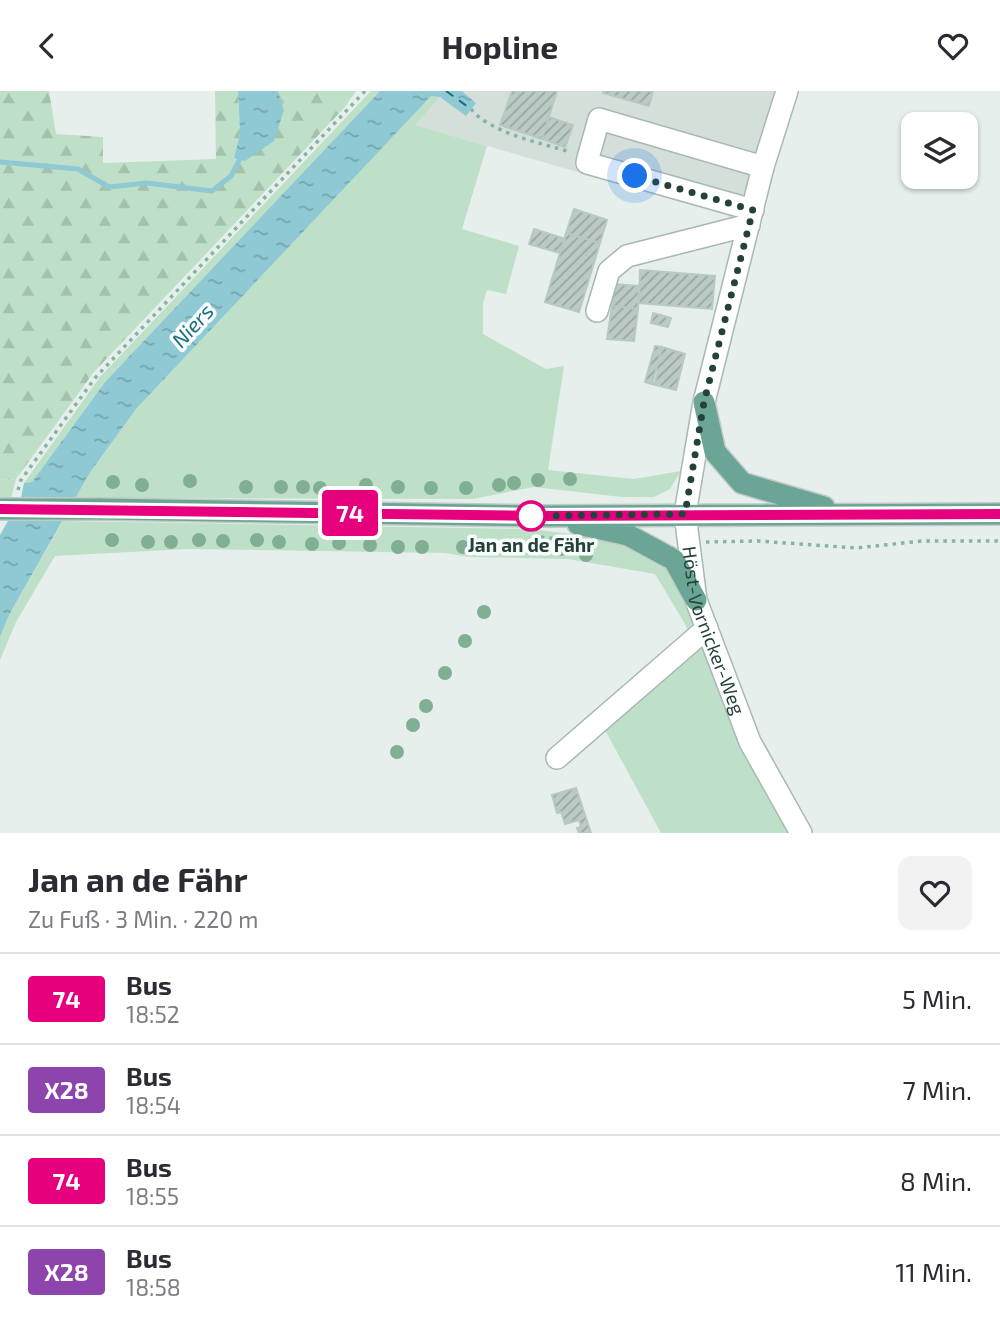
<!DOCTYPE html>
<html lang="de">
<head>
<meta charset="utf-8">
<style>
  :root { --surface:#fff; --page:#f2f2f3; --text:#2b2b33; --muted:#7c7c81; --line:#e1e1e2 }
  body { margin:0; font-family:"Exo 2",sans-serif; background:var(--page); color:var(--text); height:100vh; display:flex; flex-direction:column; font-size:26px; white-space:nowrap }
  * { box-sizing:border-box; margin:0 }
  p { font-size:23px; color:var(--muted) }
  .icon { flex:none; width:38px; height:38px; fill:none; stroke:currentColor; stroke-width:2; stroke-linecap:round; stroke-linejoin:round }
  .map { position:relative; height:742px; overflow:hidden }
  .drawer { display:flex; flex-direction:column; background:var(--surface); flex:1 }
  .drawer>* { flex:none }
  .badge { padding:0 14px; border-radius:5px; font-size:24px; line-height:46px }
  .controls { position:absolute; left:901px; top:21px; display:grid; gap:14px }
  .controls a { display:grid; place-items:center; width:77px; height:77px; border-radius:14px; background:var(--surface); box-shadow:0 2px 5px #0004; font-size:35px }
  .you { position:absolute; width:35px; height:35px; margin:-18px; border:5px solid #fff; border-radius:50%; background:#1a73e8; box-shadow:0 0 0 10px #1a73e833 }
  .map>.badge { position:absolute; translate:-50% -50%; box-shadow:0 0 0 4px #fff }
  .round { display:grid; place-items:center; flex:none; width:74px; height:74px; border-radius:14px; background:var(--page) }
  .summary { display:flex; align-items:center; justify-content:space-between; height:119px; padding:0 28px }
  h1 { font-size:33px; font-weight:700; line-height:52px }
  ul { padding:0; list-style:none }
  li { display:flex; align-items:center; gap:21px; height:91px; padding:0 28px; border-top:2px solid var(--line) }
  li div { flex:1 }
  li b { display:block; font-size:26px }
  li em { font-style:normal }
  li .badge { min-width:77px; font-weight:700; text-align:center }
  header { display:flex; justify-content:space-between; align-items:center; height:91px; padding:0 28px; background:var(--surface); font-size:32px; font-weight:700 }
  .map>svg:first-child { display:block }
  .built { fill:#d4dfda }
  .grass { fill:#bfe0c8 }
  .forest { fill:url(#forest-firs) }
  .water { fill:url(#water-ripples) }
  .lines { fill:none; stroke-linecap:round; stroke-linejoin:round }
  .stream { stroke:#8ec9d4; stroke-width:5 }
  .ferry { stroke:#1c6f80; stroke-width:2; stroke-dasharray:9 7; stroke-linecap:butt }
  .building { fill:url(#building-hatch); stroke:#b8c9c2; stroke-width:2 }
  .minor-casing { stroke:#a8b8b2; stroke-width:24 }
  .major-casing { stroke:#c2cac8; stroke-width:24 }
  .path { stroke:#86b3a5; stroke-width:3.5; stroke-dasharray:3.5 5; stroke-linecap:butt }
  .minor { stroke:#fff; stroke-width:21 }
  .major { stroke:#6aa596; stroke-width:21 }
  .major-bridge-casing { stroke:#c2cac8; stroke-width:24; stroke-linecap:butt }
  .major-bridge { stroke:#6aa596; stroke-width:21 }
  .tree { fill:#80af93 }
  .line-casing { stroke:#fff; stroke-width:16 }
  .line { stroke:#e6007e; stroke-width:10 }
  .walk { stroke:#24423a; stroke-width:7; stroke-dasharray:0 12.6 }
  .stop-dot { fill:#fff; stroke:#e6007e; stroke-width:3.5 }
  .labels { text-anchor:middle; stroke-width:7; stroke-linejoin:round; paint-order:stroke }
  .stop-label { font-size:19px; font-weight:bold; fill:#24423a; stroke:#f7fbf9 }
  .street-label { font-size:19px; fill:#24423a; stroke:#f7fbf9 }
  .water-label { font-size:21px; font-style:italic; fill:#1c6f80; stroke:#f7fbf9 }
</style>
</head>
<body>
<header><svg class="icon" aria-label="back" viewBox="0 0 24 24"><path d="M15 5l-7 7 7 7"/></svg>Hopline<svg class="icon" aria-label="heart" viewBox="0 0 24 24"><path d="M12 20l-8-8c-3-5 5-10 8-4 3-6 11-1 8 4z"/></svg></header>
<div class="map">
<svg width="1000" height="742" viewBox="0 0 1000 742">
  <defs>
    <pattern id="forest-firs" width="22" height="20" patternUnits="userSpaceOnUse" patternTransform="scale(1.75)"><rect width="22" height="20" fill="#bfe0c8"/><path d="M5 1l3.5 6h-7zM16 11l3.5 6h-7z" fill="#a4c1ad"/></pattern>
    <pattern id="water-ripples" width="26" height="14" patternUnits="userSpaceOnUse" patternTransform="scale(1.75)"><rect width="26" height="14" fill="#8ec9d4"/><path d="M2 4q2-2 4 0t4 0M15 11q2-2 4 0t4 0" fill="none" stroke="#74a5ad"/></pattern>
    <pattern id="building-hatch" width="6" height="6" patternUnits="userSpaceOnUse" patternTransform="scale(1.75)"><rect width="6" height="6" fill="#bbcac4"/><path d="M-1 1l2-2M0 6l6-6M5 7l2-2" fill="none" stroke="#98a6a0"/></pattern>
  </defs>
  <rect width="100%" height="100%" fill="#e6efeb"/>
  <path class="built" d="M462,0H787L747,143L727,124L414,34L440,6L466,24L476,12Z"/>
  <path class="grass" d="M371,0H380L105,291L32,391L24,392L100,286Z
    M431,4L440,6L415,34L487,55L462,138L519,155L506,203L487,199L483,212V243L546,278L564,275L548,379L634,388L681,380L670,398L654,406H621L534,396L473,408L75,407L89,383L136,318Z
    M16,388L11,407H0V389Z
    M63,430L530,438L621,449L656,462L684,496L698,546L723,608L791,742H661L605,639L694,556L685,533L655,483L568,468L469,466L445,462L186,458L55,465L16,531L0,569V546L9,524Z"/>
  <path class="forest" d="M0,0H49L56,43L103,46V72L216,68L215,0H238L240,43L234,67L284,19L278,0H356L345,16L94,281L16,388L0,389Z"/>
  <path class="water" d="M238,0H278L284,19L274,50L245,70L234,67L240,43Z
    M380,0H462L476,12L466,25L440,6L431,5L136,318L89,383L9,524L0,546V444L21,407L24,392L32,391L105,291Z"/>
  <g class="lines">
    <path class="stream" d="M0,71L78,78L109,96L147,92L212,100L231,85L242,64"/>
    <path class="ferry" d="M446,0L471,18"/>
  </g>
  <path class="building" d="M512,0H557L542,48L500,34Z
    M603,0H653L649,15L603,2Z
    M549,26L573,34L565,56L542,48Z
    M574,118L607,129L600,152L566,142Z
    M534,138L565,148L560,162L529,153Z
    M566,142L600,152L579,221L545,211Z
    M640,179L715,185L712,218L639,212Z
    M613,193L639,195L638,218L612,215Z
    M612,215L638,218L634,250L607,248Z
    M653,222L671,227L668,236L651,232Z
    M655,255L662,256L652,293L645,291Z
    M662,256L685,263L676,299L652,293L655,292L658,280L656,279Z
    M576,697L591,742H579L577,737L581,736L579,729L565,733L561,721L557,722L552,704Z"/>
  <g class="lines">
    <defs>
      <g id="minor">
        <path id="s1" d="M787,0L763,76L704,311L685,423L696,509L750,651L801,742"/>
        <path d="M753,119L587,72L588,67L599,28L763,76"/>
        <path d="M597,220L609,180L627,165L749,134"/>
        <path d="M557,667L707,537"/>
      </g>
      <path id="major" d="M704,311L715,361L742,392L824,416
        M99,418L541,425L1000,423
        M578,433L628,444L674,469L696,509"/>
    </defs>
    <use href="#minor" class="minor-casing"/>
    <use href="#major" class="major-casing"/>
    <path class="path" d="M471,18C490,42 541,52 570,61
      M18,399L21,389L95,287L365,0
      M541,446L568,449
      M706,451L758,450L856,457L922,450H1000"/>
    <use href="#minor" class="minor"/>
    <use href="#major" class="major"/>
    <defs>
      <path id="major-bridge" d="M0,418H99"/>
    </defs>
    <use href="#major-bridge" class="major-bridge-casing"/>
    <use href="#major-bridge" class="major-bridge"/>
  </g>
  <g class="tree">
    <circle cx="570" cy="388" r="7"/>
    <circle cx="538" cy="389" r="7"/>
    <circle cx="190" cy="390" r="7"/>
    <circle cx="113" cy="391" r="7"/>
    <circle cx="514" cy="392" r="7"/>
    <circle cx="142" cy="394" r="7"/>
    <circle cx="366" cy="394" r="7"/>
    <circle cx="499" cy="394" r="7"/>
    <circle cx="246" cy="396" r="7"/>
    <circle cx="281" cy="396" r="7"/>
    <circle cx="303" cy="396" r="7"/>
    <circle cx="398" cy="396" r="7"/>
    <circle cx="320" cy="397" r="7"/>
    <circle cx="431" cy="397" r="7"/>
    <circle cx="466" cy="397" r="7"/>
    <circle cx="112" cy="449" r="7"/>
    <circle cx="199" cy="449" r="7"/>
    <circle cx="257" cy="449" r="7"/>
    <circle cx="223" cy="450" r="7"/>
    <circle cx="148" cy="451" r="7"/>
    <circle cx="171" cy="451" r="7"/>
    <circle cx="279" cy="451" r="7"/>
    <circle cx="339" cy="452" r="7"/>
    <circle cx="312" cy="453" r="7"/>
    <circle cx="370" cy="454" r="7"/>
    <circle cx="398" cy="456" r="7"/>
    <circle cx="422" cy="456" r="7"/>
    <circle cx="463" cy="456" r="7"/>
    <circle cx="503" cy="457" r="7"/>
    <circle cx="530" cy="457" r="7"/>
    <circle cx="561" cy="458" r="7"/>
    <circle cx="586" cy="464" r="7"/>
    <circle cx="484" cy="521" r="7"/>
    <circle cx="465" cy="550" r="7"/>
    <circle cx="445" cy="582" r="7"/>
    <circle cx="426" cy="615" r="7"/>
    <circle cx="413" cy="634" r="7"/>
    <circle cx="397" cy="661" r="7"/>
  </g>
  <g class="lines">
    <defs>
      <path id="line" d="M0,418L541,425L1000,423"/>
    </defs>
    <use href="#line" class="line-casing"/>
    <use href="#line" class="line"/>
    <path class="walk" d="M531,425L685,423L704,311L753,119L635,85"/>
  </g>
  <circle class="stop-dot" cx="531" cy="425" r="14"/>
  <g class="labels">
    <g class="stop-label">
      <text x="531" y="461">Jan an de Fähr</text>
    </g>
    <g class="street-label">
      <text dy="7" stroke="none"><textPath href="#s1" startOffset="556">Höst-Vornicker-Weg</textPath></text>
    </g>
    <g class="water-label">
      <text transform="translate(193 235) rotate(-48)" y="7">Niers</text>
    </g>
  </g>
</svg>
<div class="controls">
<a><svg class="icon" aria-label="layers" viewBox="0 0 24 24"><path d="M12 4l9 5-9 5-9-5zM3 14l9 5 9-5"/></svg></a>
</div>
<div class="you" style="left:635px;top:85px"></div>
<b class="badge" style="left:350px;top:422px;background:#e6007e;color:#fff">74</b>
</div>
<section class="drawer">
<div class="summary"><div><h1>Jan an de Fähr</h1><p>Zu Fuß · 3 Min. · 220 m</p></div><a class="round"><svg class="icon" aria-label="heart" viewBox="0 0 24 24"><path d="M12 20l-8-8c-3-5 5-10 8-4 3-6 11-1 8 4z"/></svg></a></div>
<ul>
<li><span class="badge" style="background:#e6007e;color:#fff">74</span><div><b>Bus</b><p>18:52</p></div><em>5 Min.</em></li>
<li><span class="badge" style="background:#8e44ad;color:#fff">X28</span><div><b>Bus</b><p>18:54</p></div><em>7 Min.</em></li>
<li><span class="badge" style="background:#e6007e;color:#fff">74</span><div><b>Bus</b><p>18:55</p></div><em>8 Min.</em></li>
<li><span class="badge" style="background:#8e44ad;color:#fff">X28</span><div><b>Bus</b><p>18:58</p></div><em>11 Min.</em></li>
</ul>
</section>
</body>
</html>
